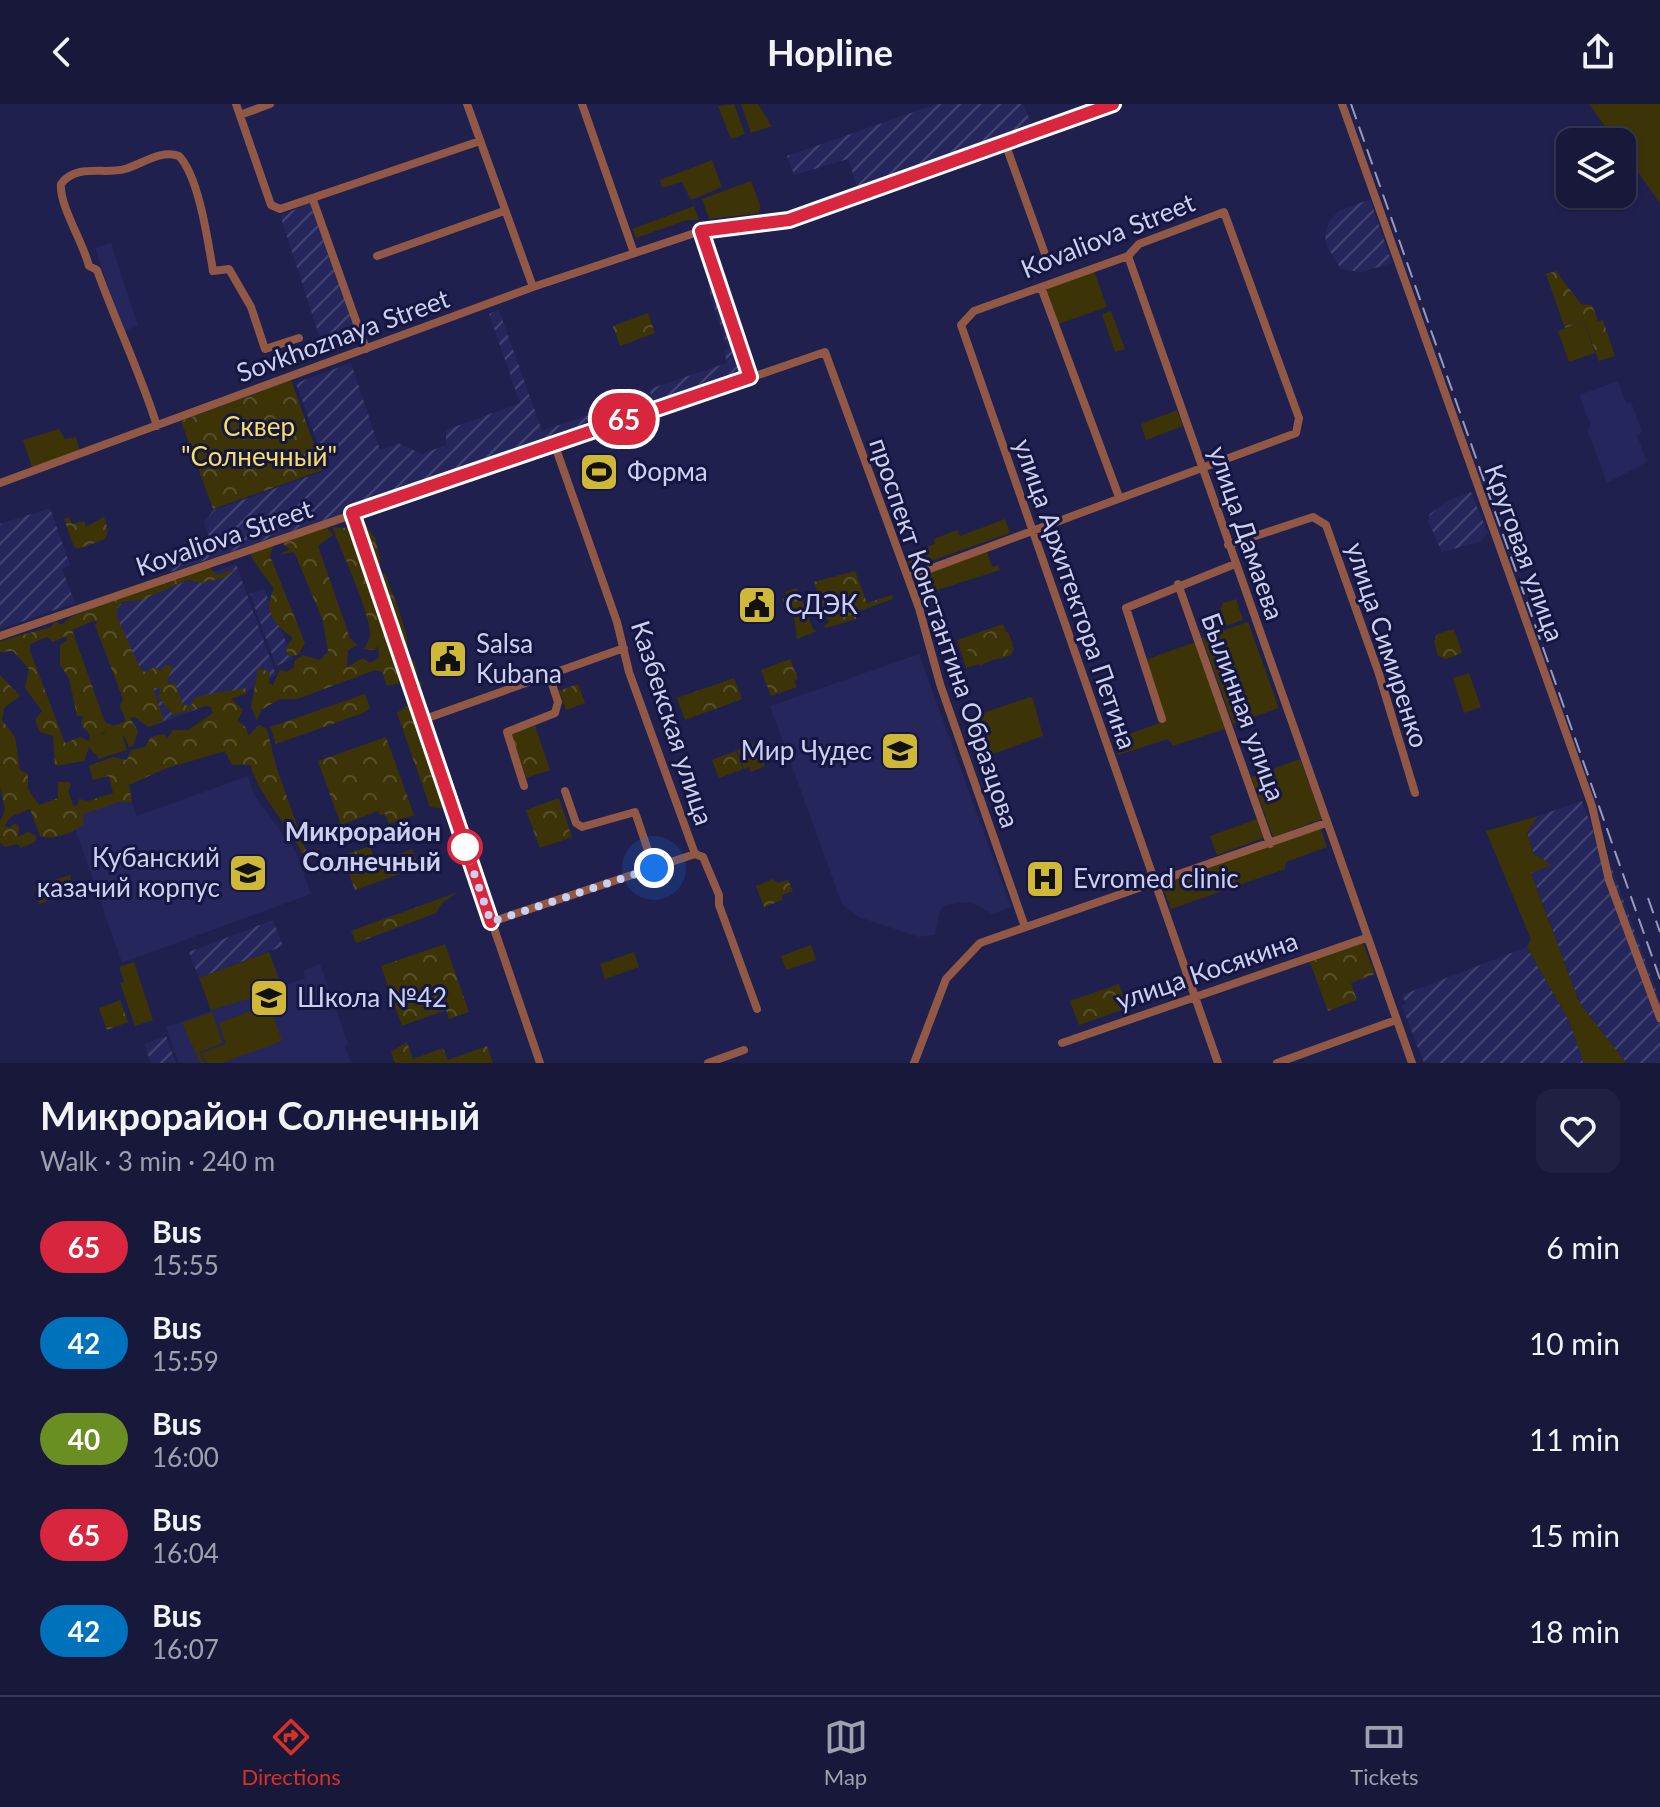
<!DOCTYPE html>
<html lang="en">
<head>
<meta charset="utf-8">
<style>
  :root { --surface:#17183a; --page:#202142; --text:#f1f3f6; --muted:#9ea0af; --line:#363754; --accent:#d93025 }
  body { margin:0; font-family:Lato,sans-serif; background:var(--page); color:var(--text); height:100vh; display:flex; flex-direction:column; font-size:30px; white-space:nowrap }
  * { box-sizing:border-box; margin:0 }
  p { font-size:26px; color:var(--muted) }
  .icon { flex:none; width:44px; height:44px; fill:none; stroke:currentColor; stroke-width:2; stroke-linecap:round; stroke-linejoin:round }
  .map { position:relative; height:959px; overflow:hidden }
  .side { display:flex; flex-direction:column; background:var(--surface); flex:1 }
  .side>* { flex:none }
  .badge { padding:0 16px; border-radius:26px; font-size:28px; line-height:52px }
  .buttons { position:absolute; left:1556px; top:24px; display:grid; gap:16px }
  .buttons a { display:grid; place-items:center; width:80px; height:80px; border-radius:16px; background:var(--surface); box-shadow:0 2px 6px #0004,0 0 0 2px var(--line); font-size:40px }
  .you { position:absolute; width:40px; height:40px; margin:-20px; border:6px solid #fff; border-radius:50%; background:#1a73e8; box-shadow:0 0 0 12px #1a73e833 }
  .map>.badge { position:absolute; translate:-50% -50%; box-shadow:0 0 0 4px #fff }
  .round { display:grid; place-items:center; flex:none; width:84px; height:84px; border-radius:16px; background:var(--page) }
  .summary { display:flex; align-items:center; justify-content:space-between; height:136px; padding:0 40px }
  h1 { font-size:38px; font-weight:700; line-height:60px }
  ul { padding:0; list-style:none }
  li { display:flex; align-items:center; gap:24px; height:96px; padding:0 40px }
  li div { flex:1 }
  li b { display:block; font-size:30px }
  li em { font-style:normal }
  li .badge { min-width:88px; font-weight:700; text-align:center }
  header { display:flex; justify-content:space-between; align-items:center; height:104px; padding:0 40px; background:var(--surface); font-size:36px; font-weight:700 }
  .tabs { display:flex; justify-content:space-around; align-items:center; height:112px; border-top:2px solid var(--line); background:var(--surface); font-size:22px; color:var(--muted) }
  .tabs a { display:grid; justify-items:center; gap:4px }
  .tabs .selected { color:var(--accent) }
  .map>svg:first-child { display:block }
  .built { fill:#25265b }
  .industrial { fill:url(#industrial-furrows) }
  .grass { fill:#3c3407 }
  .forest { fill:url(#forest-crowns); fill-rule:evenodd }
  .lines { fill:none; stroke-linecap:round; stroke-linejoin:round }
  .street { stroke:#915846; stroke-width:8 }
  .rail { stroke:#9599bb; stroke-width:2; stroke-dasharray:16 8; stroke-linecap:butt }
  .line-casing { stroke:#fff; stroke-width:18 }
  .line { stroke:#d7263d; stroke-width:12 }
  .walk { stroke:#cbd0ed; stroke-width:8; stroke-dasharray:0 14.4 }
  .stop-dot { fill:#fff; stroke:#d7263d; stroke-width:4 }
  .labels { text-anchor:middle; stroke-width:6; stroke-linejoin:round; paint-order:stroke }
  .street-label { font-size:26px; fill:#cbd0ed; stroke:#161642 }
  .park-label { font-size:26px; fill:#f8df5c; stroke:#161642 }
  .poi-label { font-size:26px; fill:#cbd0ed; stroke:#161642; text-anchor:start }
  .stop-label { font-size:26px; font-weight:bold; fill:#cbd0ed; stroke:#161642; text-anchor:end }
</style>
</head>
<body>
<header><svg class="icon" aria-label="back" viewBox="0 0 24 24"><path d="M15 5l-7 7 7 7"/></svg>Hopline<svg class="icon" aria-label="share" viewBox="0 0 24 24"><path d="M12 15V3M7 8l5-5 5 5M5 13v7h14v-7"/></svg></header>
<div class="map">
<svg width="1660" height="959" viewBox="0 0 1660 959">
  <defs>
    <pattern id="industrial-furrows" width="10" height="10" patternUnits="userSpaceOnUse" patternTransform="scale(2)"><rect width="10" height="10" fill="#25265b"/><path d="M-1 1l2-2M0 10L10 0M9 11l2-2" fill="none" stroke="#434473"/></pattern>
    <pattern id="forest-crowns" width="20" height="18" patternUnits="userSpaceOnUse" patternTransform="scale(2)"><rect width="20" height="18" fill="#3c3407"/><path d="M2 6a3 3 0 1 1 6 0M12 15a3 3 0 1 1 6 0" fill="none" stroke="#57502b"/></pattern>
  </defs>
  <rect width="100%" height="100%" fill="#1f204e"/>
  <path class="built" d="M111,139L138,222L123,227L95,144Z
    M1618,277L1626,299L1631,298L1640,322L1642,328L1637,331L1647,358L1607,379L1588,328L1590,319L1579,291Z
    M919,550L1011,803L992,810L970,798L945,801L940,806L935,831L919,833L859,813L842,800L770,602Z
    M248,672L254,691L296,748L311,790L122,859L71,713L129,692L137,712Z
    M269,848L283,882L305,874L303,866L320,860L348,940L345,942L351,959H179L166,923L211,907L199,874Z"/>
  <path class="industrial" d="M937,0H1023L1033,23L858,86L848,55L794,71L787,52Z
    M1370,95L1392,159L1361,168L1341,165L1327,143L1325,132L1329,117L1339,107Z
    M310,100L360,238L325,250L280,111Z
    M718,178L750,273L655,304L649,285L727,259L724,247L728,245L707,181Z
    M499,206L542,327L620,300L619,297L640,289L646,307L171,468L168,454L211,438L204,418L214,406L327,366L296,279L351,259L380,346L398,339L422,350L446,341V326L520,299L489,210Z
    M1471,388L1488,429L1480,438L1442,448L1428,417L1430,410L1447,397Z
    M50,404L70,461L62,465L75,499L0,525V420Z
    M236,460L276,571L247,587L154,621L112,503Z
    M264,485L293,555L276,562L250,490Z
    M1582,697L1598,740L1604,742L1660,897V959H1626L1579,898L1531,768L1551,760L1534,750L1527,729L1538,712Z
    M273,816L283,842L199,874L189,848Z
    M1527,843L1569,917L1584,959H1424L1402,902L1406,900L1402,891Z
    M166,932L176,959H151L144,940Z"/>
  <path class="grass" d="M734,0L745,30L731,35L718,2Z
    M741,0H758L772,22L751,29Z
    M1589,0H1660V99L1622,46V38H1616Z
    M712,56L722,83L691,96L682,78L662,84L660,76Z
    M751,77L760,101L759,109L709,115L702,95Z
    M694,102L699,116H687L636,134L632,125Z
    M1094,167L1107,203L1058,220L1046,185Z
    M1111,207L1125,245L1115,248L1102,210Z
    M1584,218L1595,249L1569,258L1558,227Z
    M1177,306L1183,322L1146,336L1141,320Z
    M59,325L65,335L76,333L80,348L32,363L23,336Z
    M1005,415L1010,429L911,464L906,450L935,440L934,435L957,426L960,432Z
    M987,448L992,463L998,461L1000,466L922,491L918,473Z
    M1236,495L1243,516L1206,529L1200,513L1218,511L1223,499Z
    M1248,518L1279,604L1233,620L1202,534Z
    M1003,520L1014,545L1011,551L966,564L957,536Z
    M1195,538L1225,625L1173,642L1168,635L1118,651L1113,636L1165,617L1145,556Z
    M1469,569L1481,603L1464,609L1453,574Z
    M1030,593L1033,595L1043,632L982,654L968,614Z
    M120,624L127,646L98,655L91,634Z
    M1300,655L1322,715L1273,733L1251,673Z
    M1538,712L1527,729L1534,750L1552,761L1531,769L1579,898L1626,959H1584L1569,917L1527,843L1531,835L1486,727Z
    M1257,715L1263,734L1217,751L1210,732Z
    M1320,722L1327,743L1286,758L1285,765L1171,805L1161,779Z
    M70,771L75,787L39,800L34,783Z
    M811,841L816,856L786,866L781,852Z
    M269,848L282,885L211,906L199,874Z
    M634,848L639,863L605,875L600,860Z
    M134,858L153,916L135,922L120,879L124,877L119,863Z
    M269,900L282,937L222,959H206L202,949L226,940L219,919Z
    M212,908L223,939L200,948L204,959H200L182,919Z"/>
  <path class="forest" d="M1556,167L1581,200L1592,201L1598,217L1603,216L1615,252L1599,257L1584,218L1565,224L1546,170Z
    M648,209L655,229L620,242L613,222Z
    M291,276L323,366L213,405L181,317Z
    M69,413L72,420L84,417L86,423L104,413L108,427L105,435L78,445L74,443L64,415Z
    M362,415L375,434L381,459L376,465L367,458L361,463L362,467L373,468L376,475L385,469C392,489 410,531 408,548L400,553L397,547L391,550L393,556L408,563L409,558L415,557L418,577L423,578L420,585L407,577L387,582L382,568L375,566L297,595H280L261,606L257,616L251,603L258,564L270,568L269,579L273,581L280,566L287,568L294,563V557L303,551L320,556L328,548L323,517L296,452L293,448L278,451L290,445L280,438L326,423L333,431L318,442L350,534L357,541L348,546L347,563L363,554L370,559L379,554L378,542L375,546L364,545C366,541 368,538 370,534C374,517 339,441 332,423L348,424L358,433Z
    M266,441L273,442L270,452L305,539L298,551L288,552L286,544L293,534C273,519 263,508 274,484C265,472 255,462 250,449Z
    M209,462L216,471L236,465L224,474L201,479L188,476L141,496L122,498L117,504V513L140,564L145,568L155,563L160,567L165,561L173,562L167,577L169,580L175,579L183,601L191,602L194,594C212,588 229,588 245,584L247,589L231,595L243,606L238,616L247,625L248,632L259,621L267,625L276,662L306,747L319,744L307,761C294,724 264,702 250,661H232L225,647L164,665L129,681L132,698H119L83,710L84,720C73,729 51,737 40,732L30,705L10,713L5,722L9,724L15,719L19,723L18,733L28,728L36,732V737L21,744L17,740L5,743L0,738V717L5,706L0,684V571L20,592L4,604L2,616L15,633L20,666L28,670V685L39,701L58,694V678H69L71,681L68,687L73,701L77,702L79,695L88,697L113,689L109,672L93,676L89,662L113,653L127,656L131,646L145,643L151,633L164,630L167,635L173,626H188L213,609L211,603L205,602L173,611L158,593L161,585L153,583L164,617L149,623L134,613L130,614L138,627L133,642L129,643L124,632L115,630L112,633L104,628L96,635L102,640L103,649L94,650L89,643L84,657L55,662L53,632L40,628L35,616L42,607L25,584L29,565L13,547L0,548V537C18,532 33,528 51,523L55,517L62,521C71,510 84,509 96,502ZM93,517L98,519L95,521L123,595L120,602L126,617L113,622L105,618L72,526ZM66,532L67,537L60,541V561L69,574L77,612H83L81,620L90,631V637L80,633L65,639L30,547V540L47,533L53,538Z
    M855,467L867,499L892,491L893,495L856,508V515L826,524L824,521L829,519L814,478Z
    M797,484L813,525L817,527L797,535L794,511L788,512L782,495L787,493L785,488Z
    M1001,524L1003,529L1008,528L1013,540L1007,543L1010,551L1000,555L998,552L980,562L977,554L971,555L966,543L972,540L970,534Z
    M1454,525L1462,549L1446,555L1438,552L1434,538L1437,530Z
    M790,555L798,575L794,577L797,583L771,592L761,566Z
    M734,574L742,595L685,616L677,594Z
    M578,580L585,599L566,606L559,587Z
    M365,590L370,604L363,609L276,640L270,623Z
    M409,600L412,607L445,705L430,703L397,609Z
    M535,622L550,666L526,674L511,630Z
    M386,633L414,711L389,720L385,710L380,711L378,707L341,721L318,657Z
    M756,639L765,662L751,668L749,663L744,665L737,646Z
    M736,647L743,665L719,674L712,656Z
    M559,694L572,733L540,744L526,706Z
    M370,742L376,759L412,745L419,763L355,786L342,752Z
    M773,775L778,779L788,776L793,787L782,791V796L764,803L756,782Z
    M458,788L442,799L436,809L356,839L351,827Z
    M1362,837L1375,870L1351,879L1357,896L1328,907L1309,856Z
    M445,840L469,908L449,915L446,906L402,922L381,862Z
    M1119,880L1127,904L1079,921L1070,897Z
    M120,896L128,918L107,926L99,904Z
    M407,938L413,955L443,944L448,956L487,942L493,959H395L391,948Z"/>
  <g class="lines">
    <path class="street" d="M236,0L271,101L280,105L480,37
      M467,0L533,183
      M582,0L634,149
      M1342,0L1592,702L1609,776L1660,914
      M240,11L270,0
      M1005,39L1045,150
      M313,96L366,245
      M701,127L750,273
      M377,152L504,107
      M1128,152L1412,959
      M1041,183L1119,393
      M157,322C140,268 116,219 97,166L89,162C83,138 59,101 61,80C76,59 105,71 125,65C142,60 162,45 179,52C199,73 208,137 213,167L229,165L251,203L265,245L299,234
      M554,339L617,518L629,568L695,750L703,753L719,791V801L757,905
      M0,379L533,183L701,127L789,116L1113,0
      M352,409L540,959
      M1228,441L1313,413L1326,421L1379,570L1415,689
      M908,473L1296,329L1299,314L1224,108L1139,140L1128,152L974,207L961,221L1218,959
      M1178,480L1270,740
      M0,532L825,248L919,504L940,580L1025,823
      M1162,615L1126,504L1235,460
      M422,616L624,544
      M524,682L507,628L555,609L558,598L549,571
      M565,687L576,719L582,723L635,708L654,764
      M491,818L695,750
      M1062,939L1366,834
      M708,959L744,946
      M914,959L946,875L980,839L1326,719
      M1277,959L1396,916"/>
    <path class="rail" d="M1351,0L1660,875
      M1648,794L1660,828"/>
  </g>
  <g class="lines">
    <defs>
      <path id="line" d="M491,818L352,409L750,273L701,127L789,116L1113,0"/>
    </defs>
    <use href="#line" class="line-casing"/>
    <use href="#line" class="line"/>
    <path class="walk" d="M465,743L491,818L654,764"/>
  </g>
  <defs>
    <symbol id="stadium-square" viewBox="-11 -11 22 22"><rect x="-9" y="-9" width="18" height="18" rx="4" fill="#cfb837" stroke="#161642"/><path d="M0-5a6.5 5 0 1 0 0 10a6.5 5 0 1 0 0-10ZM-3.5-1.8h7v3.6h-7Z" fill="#111"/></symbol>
    <symbol id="civic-square" viewBox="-11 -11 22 22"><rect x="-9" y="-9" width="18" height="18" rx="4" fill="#cfb837" stroke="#161642"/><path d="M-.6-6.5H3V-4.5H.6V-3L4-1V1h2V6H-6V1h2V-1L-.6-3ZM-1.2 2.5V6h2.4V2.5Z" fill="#111"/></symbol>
    <symbol id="school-square" viewBox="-11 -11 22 22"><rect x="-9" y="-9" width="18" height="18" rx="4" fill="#cfb837" stroke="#161642"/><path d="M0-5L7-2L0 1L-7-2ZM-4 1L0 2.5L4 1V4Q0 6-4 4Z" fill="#111"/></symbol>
    <symbol id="university-square" viewBox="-11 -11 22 22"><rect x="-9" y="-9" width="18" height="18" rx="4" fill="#cfb837" stroke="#161642"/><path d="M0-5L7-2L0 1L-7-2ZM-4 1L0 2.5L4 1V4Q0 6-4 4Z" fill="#111"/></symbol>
    <symbol id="hospital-square" viewBox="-11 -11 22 22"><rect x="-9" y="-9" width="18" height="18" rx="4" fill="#cfb837" stroke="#161642"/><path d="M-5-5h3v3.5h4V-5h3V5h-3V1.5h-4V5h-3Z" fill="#111"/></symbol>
  </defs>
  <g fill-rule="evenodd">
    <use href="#stadium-square" x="577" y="346" width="44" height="44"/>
    <use href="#civic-square" x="735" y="479" width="44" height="44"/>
    <use href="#civic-square" x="426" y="533" width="44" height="44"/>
    <use href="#school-square" x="878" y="625" width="44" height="44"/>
    <use href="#university-square" x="226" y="747" width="44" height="44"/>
    <use href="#hospital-square" x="1023" y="753" width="44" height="44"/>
    <use href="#school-square" x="247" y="872" width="44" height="44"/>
  </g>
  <circle class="stop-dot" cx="465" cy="743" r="16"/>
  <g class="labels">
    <g class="street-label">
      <text transform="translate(1108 132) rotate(-22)" y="9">Kovaliova Street</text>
      <text transform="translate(343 232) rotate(-20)" y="9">Sovkhoznaya Street</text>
      <text transform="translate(1246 429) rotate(71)" y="9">улица Дамаева</text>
      <text transform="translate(224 434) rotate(-19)" y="9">Kovaliova Street</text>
      <text transform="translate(1524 449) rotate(70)" y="9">Круговая улица</text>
      <text transform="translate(1075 490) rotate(71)" y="9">улица Архитектора Петина</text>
      <text transform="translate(944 529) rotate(71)" y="9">проспект Константина Образцова</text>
      <text transform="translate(1387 541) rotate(72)" y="9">улица Симиренко</text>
      <text transform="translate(1243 603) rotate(70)" y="9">Былинная улица</text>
      <text transform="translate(672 619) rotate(72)" y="9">Казбекская улица</text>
      <text transform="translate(1207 867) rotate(-19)" y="9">улица Косякина</text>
    </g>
    <g class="park-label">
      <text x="259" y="332">Сквер<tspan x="259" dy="30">"Солнечный"</tspan></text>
    </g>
    <g class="poi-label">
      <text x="627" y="377">Форма</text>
      <text x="785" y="510">СДЭК</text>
      <text x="476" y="549">Salsa<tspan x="476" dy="30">Kubana</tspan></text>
      <text x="872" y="656" text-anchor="end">Мир Чудес</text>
      <text x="220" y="763" text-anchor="end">Кубанский<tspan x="220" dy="30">казачий корпус</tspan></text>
      <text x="1073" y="784">Evromed clinic</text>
      <text x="297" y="903">Школа №42</text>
    </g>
    <g class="stop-label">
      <text x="441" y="737">Микрорайон<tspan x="441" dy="30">Солнечный</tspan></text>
    </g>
  </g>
</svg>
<div class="buttons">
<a><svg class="icon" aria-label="layers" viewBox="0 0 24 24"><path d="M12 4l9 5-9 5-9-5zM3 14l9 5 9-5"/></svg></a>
</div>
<div class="you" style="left:654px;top:764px"></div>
<b class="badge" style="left:624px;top:315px;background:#d7263d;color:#fff">65</b>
</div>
<section class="side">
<div class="summary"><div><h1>Микрорайон Солнечный</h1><p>Walk · 3 min · 240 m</p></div><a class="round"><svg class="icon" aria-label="heart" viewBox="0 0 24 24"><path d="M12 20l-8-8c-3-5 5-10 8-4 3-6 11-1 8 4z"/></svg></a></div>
<ul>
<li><span class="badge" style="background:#d7263d;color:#fff">65</span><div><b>Bus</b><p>15:55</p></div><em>6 min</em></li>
<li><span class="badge" style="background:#0072bc;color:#fff">42</span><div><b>Bus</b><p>15:59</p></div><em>10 min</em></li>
<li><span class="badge" style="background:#6b8e23;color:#fff">40</span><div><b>Bus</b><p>16:00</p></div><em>11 min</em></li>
<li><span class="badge" style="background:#d7263d;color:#fff">65</span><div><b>Bus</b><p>16:04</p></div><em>15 min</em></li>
<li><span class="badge" style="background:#0072bc;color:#fff">42</span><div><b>Bus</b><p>16:07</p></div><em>18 min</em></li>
</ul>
</section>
<nav class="tabs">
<a class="selected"><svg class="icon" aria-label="directions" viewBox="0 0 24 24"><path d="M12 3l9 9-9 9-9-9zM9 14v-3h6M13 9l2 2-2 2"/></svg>Directions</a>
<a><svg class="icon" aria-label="map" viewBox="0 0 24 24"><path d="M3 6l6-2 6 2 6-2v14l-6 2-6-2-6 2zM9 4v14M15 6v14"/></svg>Map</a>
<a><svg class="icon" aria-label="tickets" viewBox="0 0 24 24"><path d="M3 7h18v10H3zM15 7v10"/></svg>Tickets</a>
</nav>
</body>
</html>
